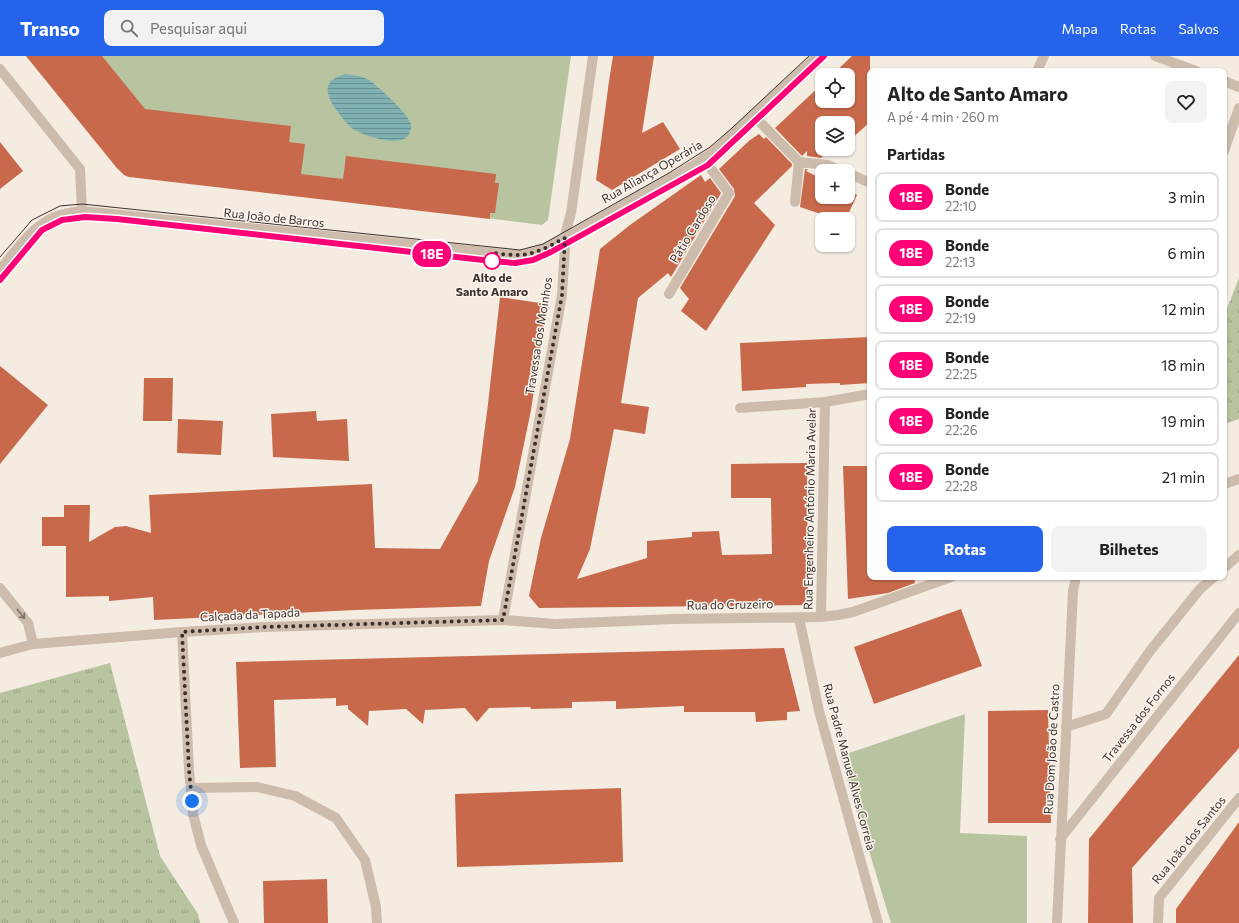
<!DOCTYPE html>
<html lang="pt">
<head>
<meta charset="utf-8">
<style>
  :root { --surface:#fff; --page:#f2f2f2; --text:#222; --muted:#767676; --line:#e0e0e0; --accent:#2563eb }
  body { margin:0; font-family:Commissioner,sans-serif; background:var(--page); color:var(--text); height:100vh; display:flex; flex-direction:column; font-size:15px; white-space:nowrap }
  * { box-sizing:border-box; margin:0 }
  p { font-size:13px; color:var(--muted) }
  .icon { flex:none; width:22px; height:22px; fill:none; stroke:currentColor; stroke-width:2; stroke-linecap:round; stroke-linejoin:round }
  .map { position:relative; flex:1; overflow:hidden }
  .sheet { position:absolute; left:867px; top:12px; width:360px; height:512px; display:flex; flex-direction:column; background:var(--surface); border-radius:8px; box-shadow:0 1px 3px #0004 }
  .sheet>* { flex:none }
  .badge { padding:0 8px; border-radius:13px; font-size:14px; line-height:26px }
  .controls { position:absolute; left:815px; top:12px; display:grid; gap:8px }
  .controls a { display:grid; place-items:center; width:40px; height:40px; border-radius:8px; background:var(--surface); box-shadow:0 1px 3px #0004; font-size:20px }
  .you { position:absolute; width:20px; height:20px; margin:-10px; border:3px solid #fff; border-radius:50%; background:#1a73e8; box-shadow:0 0 0 6px #1a73e833 }
  .map>.badge { position:absolute; translate:-50% -50%; box-shadow:0 0 0 2px #fff }
  h2 { padding:0 20px; font-size:15px; line-height:36px }
  .round { display:grid; place-items:center; flex:none; width:42px; height:42px; border-radius:8px; background:var(--page) }
  .head { display:flex; align-items:center; justify-content:space-between; height:68px; padding:0 20px }
  h1 { font-size:19px; font-weight:700; line-height:30px }
  .primary-button { display:flex; gap:8px; margin-top:auto; padding:8px 20px }
  .primary-button a { flex:1; height:46px; border-radius:8px; background:var(--accent); color:#fff; font-size:16px; font-weight:700; line-height:46px; text-align:center }
  .primary-button a+a { background:var(--page); color:var(--text) }
  ul { padding:0; list-style:none }
  li { display:flex; align-items:center; gap:12px; height:50px; margin:0 8px 6px; padding:0 12px; border:2px solid var(--line); border-radius:8px }
  li div { flex:1 }
  li b { display:block; font-size:15px }
  li em { font-style:normal }
  li .badge { min-width:44px; font-weight:700; text-align:center }
  header { display:flex; align-items:center; gap:24px; box-sizing:border-box; height:56px; padding:0 20px; background:var(--accent); color:#fff }
  header strong { font-size:19px }
  nav { display:flex; gap:22px; margin-inline-start:auto; font-size:14px }
  .search { width:280px; height:36px; background:var(--page); display:flex; align-items:center; gap:10px; box-sizing:border-box; padding:0 14px; border-radius:8px; color:var(--muted); font-size:15px }
  .map>svg:first-child { display:block }
  .grass { fill:url(#grass-tufts) }
  .garden { fill:#b8c4a0 }
  .water { fill:url(#water-rules) }
  .building { fill:#c8694b }
  .lines { fill:none; stroke-linecap:round; stroke-linejoin:round }
  .minor { stroke:#cdbbac; stroke-width:10 }
  .tram { stroke:#3b302b; stroke-width:1 }
  .oneway { stroke:#7d6f65 }
  .line-casing { stroke:#fff; stroke-width:9 }
  .line { stroke:#f07; stroke-width:6 }
  .walk { stroke:#3b302b; stroke-width:4; stroke-dasharray:0 7.2 }
  .stop-dot { fill:#fff; stroke:#f07; stroke-width:2 }
  .labels { text-anchor:middle; stroke-width:3; stroke-linejoin:round; paint-order:stroke }
  .street-label { font-size:12px; fill:#3b302b; stroke:#fbf5ee }
  .stop-label { font-size:12px; font-weight:bold; fill:#3b302b; stroke:#fbf5ee }
</style>
</head>
<body>
<header>
<strong>Transo</strong>
<div class="search"><svg class="icon" aria-label="search" viewBox="0 0 24 24"><circle cx="10" cy="10" r="6"/><path d="M15 15l6 6"/></svg>Pesquisar aqui</div>
<nav><a>Mapa</a><a>Rotas</a><a>Salvos</a></nav>
</header>
<div class="map">
<svg width="1239" height="867" viewBox="0 0 1239 867">
  <defs>
    <pattern id="grass-tufts" width="24" height="20" patternUnits="userSpaceOnUse"><rect width="24" height="20" fill="#b8c4a0"/><path d="M3 7l-1-3M5 7V3M7 7l1-3M15 17l-1-3M17 17v-4M19 17l1-3" fill="none" stroke="#97a083"/></pattern>
    <pattern id="water-rules" width="6" height="5" patternUnits="userSpaceOnUse"><rect width="6" height="5" fill="#7fb0b2"/><path d="M0 2.5h6" fill="none" stroke="#699091"/></pattern>
  </defs>
  <rect width="100%" height="100%" fill="#f4ebe1"/>
  <path class="grass" d="M1239,222V363L1224,368V260Z
    M110,607L160,800L198,858L200,867H0V637Z"/>
  <path class="garden" d="M26,0H571L548,164L542,169L127,118L119,114Z
    M965,658L960,777L1027,780V867H891L840,700Z"/>
  <path class="water" d="M345,18C353,19 363,20 369,24C379,31 405,55 410,66C412,70 411,76 408,80C403,86 392,85 385,84C374,82 363,79 353,73C346,68 340,59 335,52C324,35 324,24 345,18Z"/>
  <path class="building" d="M26,0H102L145,53L291,70L289,86L305,88L301,118L343,123L346,100L496,118L495,127H499L495,157H490V163L129,121L124,119L116,111Z
    M613,0H654L642,77L663,66L680,93L612,134L596,124L609,25Z
    M852,0H870V66L849,85L848,67H822V93H830L821,102L807,100V95L802,100L775,72L822,28V45H848V19H832Z
    M759,78L764,83L766,81L792,108V110L754,147L775,169L706,275L681,255L689,243L680,232L735,140L734,133L719,113L750,84Z
    M0,86L23,115L0,133Z
    M805,113H808L806,115L822,123V141H848V135L857,139L846,163H836L800,151Z
    M701,119L705,126L710,122L721,137L671,221L668,217L638,242L621,347L649,351L645,378L614,373L590,493L577,523L647,502V485L692,481V476L719,475L722,499L772,498L771,442H731V408L807,407L808,549L539,552L529,540L541,482L570,383L600,193L630,169Z
    M500,241L547,248L531,354L515,431L489,505L481,550L355,554L154,564L153,541L109,545V540L66,541V490H42V461H64V449H90L89,486L115,471L126,470L151,477L149,439L372,428L375,492L440,493L478,425L488,348Z
    M870,281V327L840,329V327L806,328V331L742,335L740,287Z
    M0,310L48,349L0,408Z
    M144,322H173L172,365H143Z
    M316,355L317,365L347,363L349,405L273,401L271,358Z
    M178,363L223,365L221,399L177,397Z
    M843,410H870V521H914L915,527L888,537L848,543Z
    M961,553L982,610L874,648L854,591Z
    M784,592L800,655L787,656V664L756,666L755,656H684V650L616,653V645L572,646V652L531,653L530,651L489,652L477,666L465,652L425,654L423,668L406,653L369,655L368,670L348,653V649L336,650V642L274,644L276,711L240,712L236,606Z
    M1239,599V692L1132,812L1133,867H1088L1089,783Z
    M1048,654L1051,767H988V655Z
    M621,732L623,806L457,811L455,738Z
    M1239,766V867H1176V853Z
    M327,823L328,867H264L263,825Z"/>
  <g class="lines">
    <path class="minor" d="M1155,0L1196,15
      M0,13L80,113L82,155
      M1037,15L1044,0
      M1224,25L1239,31
      M753,59L799,106L828,109L842,115
      M1224,95L1239,52
      M848,117L870,127
      M795,146L799,106
      M0,214C16,194 33,169 57,160C65,157 74,156 82,155L493,197C501,198 510,199 518,199C535,199 551,189 565,182L694,109L714,95L817,0
      M669,238L729,137L703,102
      M825,346L870,338
      M740,352L825,346L821,561
      M1224,428L1239,423
      M1224,512L1239,499
      M0,532L28,567L33,588
      M799,562L819,655L878,867
      M503,564L562,239L566,175L571,157L593,0
      M182,576L189,714L193,758L201,789L234,867
      M0,597L33,588L182,576L265,571L503,564L556,568L674,563L821,561L838,559L853,556L951,521
      M1066,671L1106,658L1150,595L1200,533L1214,521
      M191,732L257,731L295,740L336,762L365,804L376,851L377,867
      M1060,783L1239,557
      M1057,867L1073,535L1076,521
      M1158,867L1159,842L1239,742"/>
    <path class="tram" d="M0,201L32,164L60,150L82,148L520,194L543,188L669,117L710,91L732,72L809,0
      M0,224L42,174L62,164L85,161L117,163L492,205L515,207L533,204L551,196L708,109L824,0"/>
  </g>
  <defs><path id="oneway-shaft" d="M-6 0H5M1.5-3L5.5 0L1.5 3" fill="none" stroke-width="1.6" stroke-linecap="round" stroke-linejoin="round"/></defs>
  <use class="oneway" href="#oneway-shaft" transform="translate(21 558) rotate(51)"/>
  <g class="lines">
    <defs>
      <path id="line" d="M0,224L42,174L62,164L85,161L117,163L492,205L515,207L533,204L551,196L708,109L824,0"/>
    </defs>
    <use href="#line" class="line-casing"/>
    <use href="#line" class="line"/>
    <path class="walk" d="M192,745L189,714L182,576L265,571L503,564L562,239L565,182C551,189 535,199 518,199C510,199 501,198 493,197L492,205"/>
  </g>
  <circle class="stop-dot" cx="492" cy="205" r="8"/>
  <g class="labels">
    <g class="street-label">
      <text transform="translate(652 116) rotate(-30)" y="4">Rua Aliança Operária</text>
      <text transform="translate(274 162) rotate(6)" y="4">Rua João de Barros</text>
      <text transform="translate(693 173) rotate(-59)" y="4">Pátio Cardoso</text>
      <text transform="translate(539 280) rotate(-81)" y="4">Travessa dos Moinhos</text>
      <text transform="translate(810 453) rotate(-89)" y="4">Rua Engenheiro António Maria Avelar</text>
      <text transform="translate(730 549) rotate(-1)" y="4">Rua do Cruzeiro</text>
      <text transform="translate(250 559) rotate(-3)" y="4">Calçada da Tapada</text>
      <text transform="translate(1139 662) rotate(-52)" y="4">Travessa dos Fornos</text>
      <text transform="translate(1052 693) rotate(-87)" y="4">Rua Dom João de Castro</text>
      <text transform="translate(849 711) rotate(75)" y="4">Rua Padre Manuel Alves Correia</text>
      <text transform="translate(1189 784) rotate(-51)" y="4">Rua João dos Santos</text>
    </g>
    <g class="stop-label">
      <text x="492" y="226">Alto de<tspan x="492" dy="14">Santo Amaro</tspan></text>
    </g>
  </g>
</svg>
<div class="controls">
<a><svg class="icon" aria-label="locate" viewBox="0 0 24 24"><circle cx="12" cy="12" r="6"/><path d="M12 2v4M12 18v4M2 12h4M18 12h4"/></svg></a>
<a><svg class="icon" aria-label="layers" viewBox="0 0 24 24"><path d="M12 4l9 5-9 5-9-5zM3 14l9 5 9-5"/></svg></a>
<a>+</a>
<a>−</a>
</div>
<div class="you" style="left:192px;top:745px"></div>
<b class="badge" style="left:432px;top:198px;background:#f07;color:#fff">18E</b>
<section class="sheet">
<div class="head"><div><h1>Alto de Santo Amaro</h1><p>A pé · 4 min · 260 m</p></div><a class="round"><svg class="icon" aria-label="heart" viewBox="0 0 24 24"><path d="M12 20l-8-8c-3-5 5-10 8-4 3-6 11-1 8 4z"/></svg></a></div>
<h2>Partidas</h2>
<ul>
<li><span class="badge" style="background:#f07;color:#fff">18E</span><div><b>Bonde</b><p>22:10</p></div><em>3 min</em></li>
<li><span class="badge" style="background:#f07;color:#fff">18E</span><div><b>Bonde</b><p>22:13</p></div><em>6 min</em></li>
<li><span class="badge" style="background:#f07;color:#fff">18E</span><div><b>Bonde</b><p>22:19</p></div><em>12 min</em></li>
<li><span class="badge" style="background:#f07;color:#fff">18E</span><div><b>Bonde</b><p>22:25</p></div><em>18 min</em></li>
<li><span class="badge" style="background:#f07;color:#fff">18E</span><div><b>Bonde</b><p>22:26</p></div><em>19 min</em></li>
<li><span class="badge" style="background:#f07;color:#fff">18E</span><div><b>Bonde</b><p>22:28</p></div><em>21 min</em></li>
</ul>
<div class="primary-button"><a>Rotas</a><a>Bilhetes</a></div>
</section>
</div>
</body>
</html>
